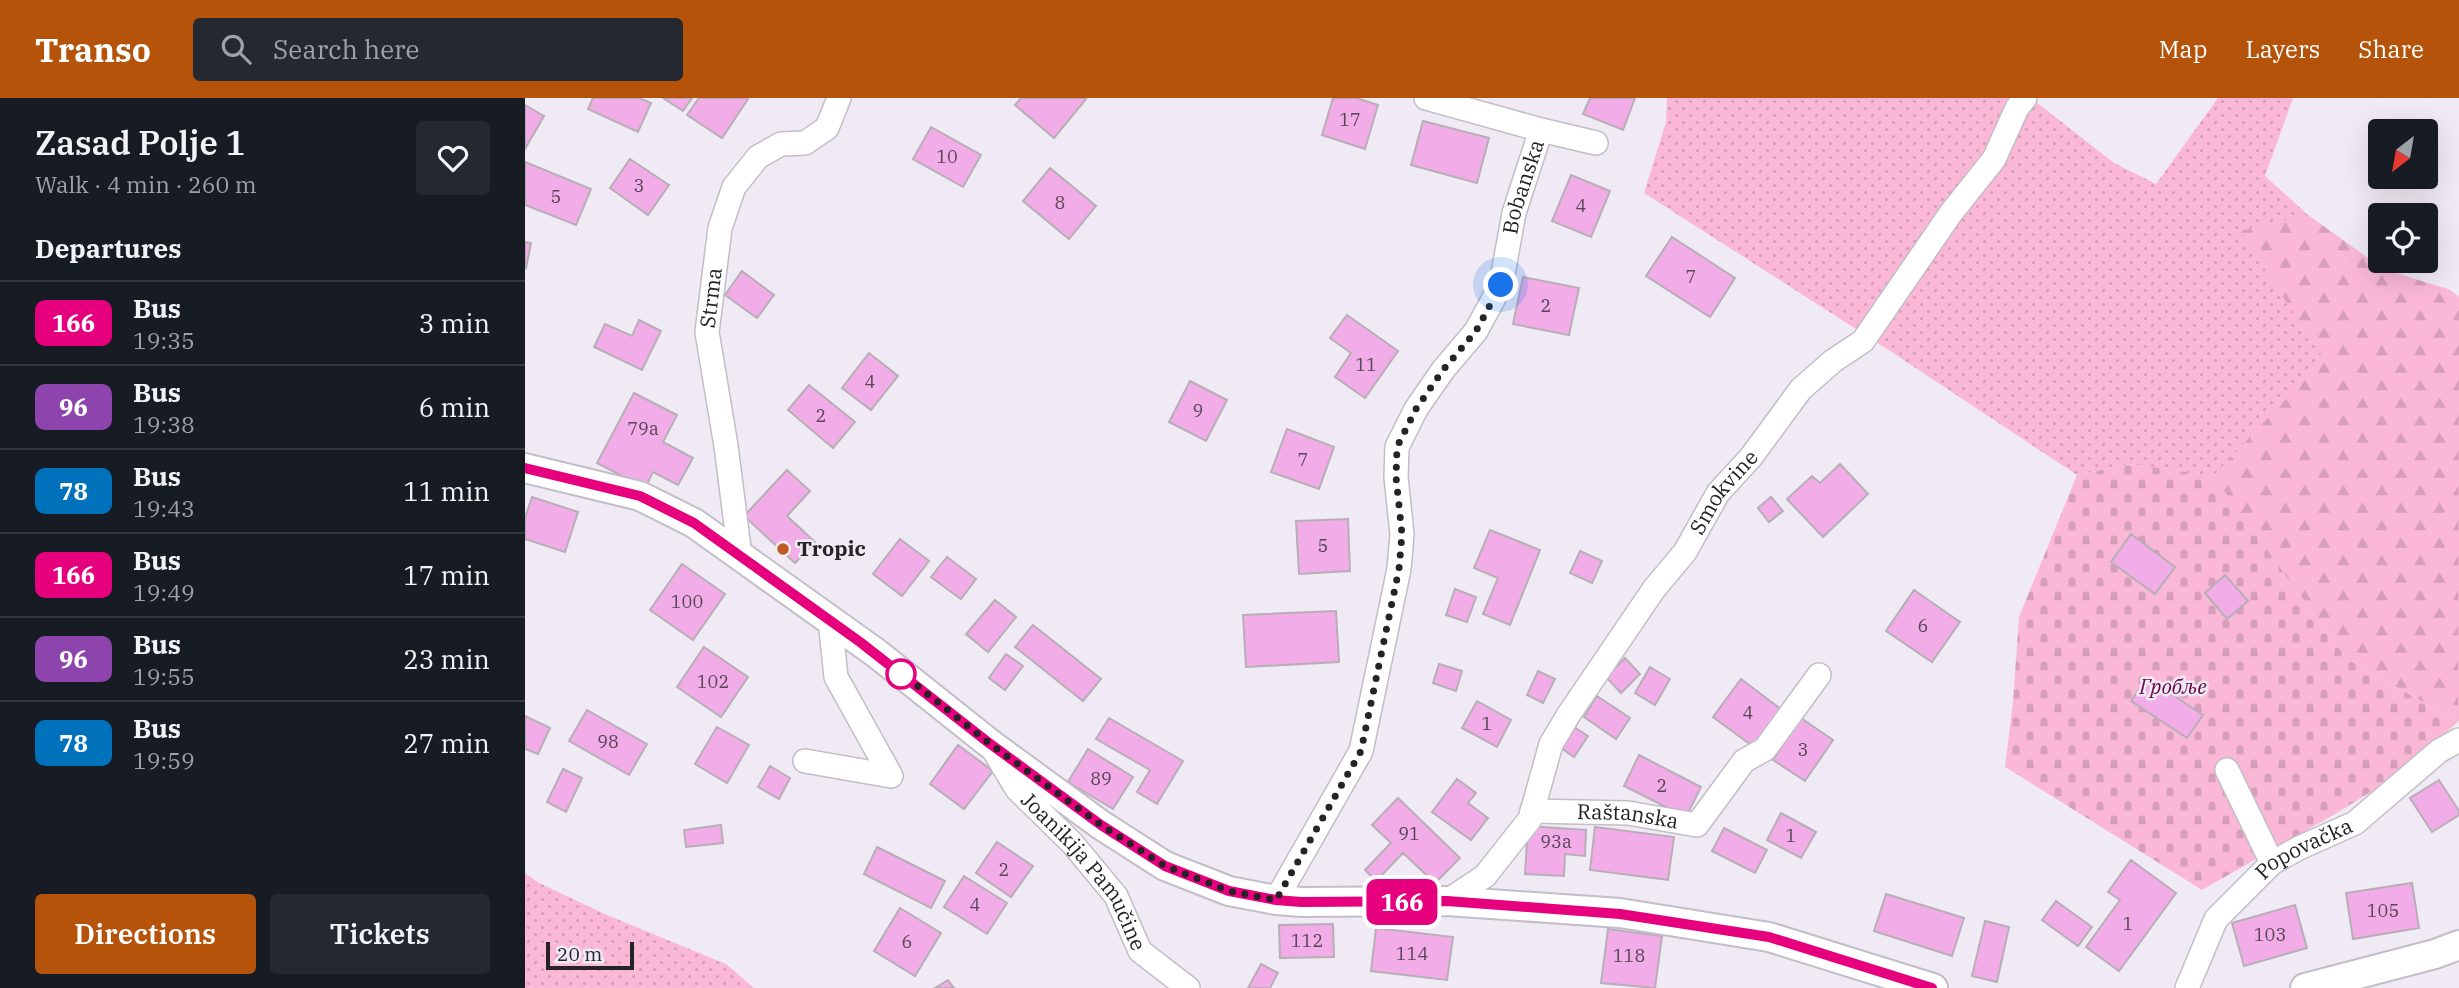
<!DOCTYPE html>
<html lang="en">
<head>
<meta charset="utf-8">
<style>
  :root { --surface:#171b24; --page:#242831; --text:#f1f3f6; --muted:#9ea1a6; --line:#363941; --accent:#b45309 }
  body { margin:0; font-family:"IBM Plex Serif",serif; background:var(--page); color:var(--text); height:100vh; display:flex; flex-direction:column; font-size:26px; white-space:nowrap }
  * { box-sizing:border-box; margin:0 }
  p { font-size:23px; color:var(--muted) }
  .icon { flex:none; width:38px; height:38px; fill:none; stroke:currentColor; stroke-width:2; stroke-linecap:round; stroke-linejoin:round }
  .map { position:relative; flex:1; overflow:hidden }
  .sheet { display:flex; flex-direction:column; background:var(--surface); width:525px }
  .sheet>* { flex:none }
  .badge { padding:0 14px; border-radius:10px; font-size:24px; line-height:46px }
  .needle { width:46px; rotate:211deg }
  .tools { position:absolute; left:1843px; top:21px; display:grid; gap:14px }
  .tools a { display:grid; place-items:center; width:70px; height:70px; border-radius:7px; background:var(--surface); box-shadow:0 7px 28px #0002; font-size:35px }
  .scale { position:absolute; left:21px; bottom:18px; width:88px; box-sizing:border-box; padding-left:7px; border:4px solid #252326; border-top:0; font-size:19px; line-height:24px; white-space:nowrap; color:#252326; -webkit-text-stroke:5px #f0eaf4; paint-order:stroke }
  .you { position:absolute; width:35px; height:35px; margin:-18px; border:5px solid #fff; border-radius:50%; background:#1a73e8; box-shadow:0 0 0 10px #1a73e833 }
  .map>.badge { position:absolute; translate:-50% -50%; box-shadow:0 0 0 4px #fff }
  h2 { padding:0 35px; font-size:26px; line-height:63px }
  .round { display:grid; place-items:center; flex:none; width:74px; height:74px; border-radius:7px; background:var(--page) }
  .head { display:flex; align-items:center; justify-content:space-between; height:119px; padding:0 35px }
  h1 { font-size:33px; font-weight:600; line-height:52px }
  .action { display:flex; gap:14px; margin-top:auto; padding:14px 35px }
  .action a { flex:1; height:80px; border-radius:7px; background:var(--accent); color:#fff; font-size:28px; font-weight:600; line-height:80px; text-align:center }
  .action a+a { background:var(--page); color:var(--text) }
  ul { padding:0; list-style:none }
  li { display:flex; align-items:center; gap:21px; height:84px; padding:0 35px; border-top:2px solid var(--line) }
  li div { flex:1 }
  li b { display:block; font-size:26px }
  li em { font-style:normal }
  li .badge { min-width:77px; font-weight:700; text-align:center }
  header { display:flex; align-items:center; gap:42px; box-sizing:border-box; height:98px; padding:0 35px; background:var(--accent); color:#fff }
  header strong { font-size:33px }
  nav { display:flex; gap:38px; margin-inline-start:auto; font-size:24px }
  .search { width:490px; height:63px; background:var(--page); display:flex; align-items:center; gap:18px; box-sizing:border-box; padding:0 24px; border-radius:7px; color:var(--muted); font-size:26px }
  main { display:flex; flex:1; min-height:0 }
  .map>svg:first-child { display:block }
  .grass { fill:url(#grass-dots) }
  .forest { fill:url(#forest-firs) }
  .cemetery { fill:url(#cemetery-stones) }
  .building { fill:#f2ade8; stroke:#b7aeb6; stroke-width:2 }
  .lines { fill:none; stroke-linecap:round; stroke-linejoin:round }
  .minor-casing { stroke:#c3bdc7; stroke-width:26 }
  .tertiary-casing { stroke:#c3bdc7; stroke-width:32 }
  .minor { stroke:#fff; stroke-width:23 }
  .tertiary { stroke:#fff; stroke-width:28 }
  .line-casing { stroke:#fff; stroke-width:16 }
  .line { stroke:#e6007e; stroke-width:10 }
  .walk { stroke:#252326; stroke-width:7; stroke-dasharray:0 12.6 }
  .poi-dot { fill:#be5a25; stroke:#f0eaf4; stroke-width:2.5 }
  .stop-dot { fill:#fff; stroke:#e6007e; stroke-width:3.5 }
  .labels { text-anchor:middle; stroke-width:5; stroke-linejoin:round; paint-order:stroke }
  .number-label { font-size:18px; fill:#584656 }
  .street-label { font-size:21px; fill:#252326; stroke:#f0eaf4 }
  .poi-label { font-size:21px; font-weight:bold; fill:#252326; stroke:#f0eaf4; text-anchor:start }
  .park-label { font-size:21px; font-style:italic; fill:#6b0746; stroke:#f0eaf4 }
</style>
</head>
<body>
<header>
<strong>Transo</strong>
<div class="search"><svg class="icon" aria-label="search" viewBox="0 0 24 24"><circle cx="10" cy="10" r="6"/><path d="M15 15l6 6"/></svg>Search here</div>
<nav><a>Map</a><a>Layers</a><a>Share</a></nav>
</header>
<main>
<section class="sheet">
<div class="head"><div><h1>Zasad Polje 1</h1><p>Walk · 4 min · 260 m</p></div><a class="round"><svg class="icon" aria-label="heart" viewBox="0 0 24 24"><path d="M12 20l-8-8c-3-5 5-10 8-4 3-6 11-1 8 4z"/></svg></a></div>
<h2>Departures</h2>
<ul>
<li><span class="badge" style="background:#e6007e;color:#fff">166</span><div><b>Bus</b><p>19:35</p></div><em>3 min</em></li>
<li><span class="badge" style="background:#8e44ad;color:#fff">96</span><div><b>Bus</b><p>19:38</p></div><em>6 min</em></li>
<li><span class="badge" style="background:#0072bc;color:#fff">78</span><div><b>Bus</b><p>19:43</p></div><em>11 min</em></li>
<li><span class="badge" style="background:#e6007e;color:#fff">166</span><div><b>Bus</b><p>19:49</p></div><em>17 min</em></li>
<li><span class="badge" style="background:#8e44ad;color:#fff">96</span><div><b>Bus</b><p>19:55</p></div><em>23 min</em></li>
<li><span class="badge" style="background:#0072bc;color:#fff">78</span><div><b>Bus</b><p>19:59</p></div><em>27 min</em></li>
</ul>
<div class="action"><a>Directions</a><a>Tickets</a></div>
</section>
<div class="map">
<svg width="1934" height="890" viewBox="0 0 1934 890">
  <defs>
    <pattern id="grass-dots" width="8" height="8" patternUnits="userSpaceOnUse" patternTransform="scale(1.75)"><rect width="8" height="8" fill="#fab8d6"/><path d="M2 2h.1M6 6h.1" fill="none" stroke="#d69eb8" stroke-width="1.8" stroke-linecap="round"/></pattern>
    <pattern id="forest-firs" width="22" height="20" patternUnits="userSpaceOnUse" patternTransform="scale(1.75)"><rect width="22" height="20" fill="#fab8d6"/><path d="M5 1l3.5 6h-7zM16 11l3.5 6h-7z" fill="#d69eb8"/></pattern>
    <pattern id="cemetery-stones" width="16" height="16" patternUnits="userSpaceOnUse" patternTransform="scale(1.75)"><rect width="16" height="16" fill="#fab8d6"/><path d="M2 7V4a2 2 0 0 1 4 0v3zM10 15v-3a2 2 0 0 1 4 0v3z" fill="#d69eb8"/></pattern>
  </defs>
  <rect width="100%" height="100%" fill="#f0eaf4"/>
  <path class="grass" d="M1142,0H1506L1589,65L1631,86L1693,0H1768L1740,78L1783,117L1858,171L1925,192L1934,199V623L1822,561L1688,379L1605,366L1552,377L1359,249L1119,95L1141,24Z
    M0,775L14,785L82,817L201,866L229,890H0Z"/>
  <path class="forest" d="M1783,117L1858,171L1925,192L1934,199L1933,624L1822,561L1688,378L1799,261L1715,133Z"/>
  <path class="cemetery" d="M1605,366L1688,378L1822,561L1933,624L1862,684L1810,716L1677,792L1480,669L1488,604L1494,519L1552,377Z"/>
  <path class="building" d="M68,0H114L126,5L113,34L63,11Z
    M138,0H167L158,13Z
    M174,0H222L223,1L197,40L162,17Z
    M496,0H559L561,1L529,40L490,7Z
    M808,0H831L853,7L840,51L797,37Z
    M1065,0H1110L1098,32L1058,16Z
    M0,7L19,18L0,51Z
    M898,23L964,40L952,85L886,67Z
    M406,29L456,57L438,89L388,61Z
    M105,61L144,87L123,117L85,90Z
    M0,64L66,91L51,127L0,107Z
    M525,70L571,108L544,141L498,103Z
    M1046,77L1085,93L1066,139L1027,123Z
    M1147,139L1210,180L1185,219L1121,178Z
    M0,144L6,145L1,170L0,169Z
    M217,173L249,197L232,220L200,197Z
    M998,179L1054,190L1044,237L988,226Z
    M822,217L873,253L840,300L810,279L826,255L805,240Z
    M114,222L136,233L117,272L69,249L80,226L107,238Z
    M344,255L373,278L346,312L317,290Z
    M665,283L702,302L681,343L644,324Z
    M284,287L330,324L308,350L263,312Z
    M109,295L152,317L138,344L168,360L153,387L128,374L120,390L72,365Z
    M762,331L809,349L794,391L746,374Z
    M1315,366L1343,396L1298,439L1262,401L1287,378L1295,385Z
    M262,372L285,393L262,418L290,444L270,465L219,418Z
    M7,399L53,414L40,454L0,441V420Z
    M1246,399L1258,413L1244,424L1233,410Z
    M823,421L825,473L774,476L771,423Z
    M965,432L1015,452L985,527L958,516L973,480L949,470Z
    M1606,436L1650,469L1630,496L1586,464Z
    M375,441L404,463L377,498L348,476Z
    M1055,453L1077,463L1067,485L1045,475Z
    M422,459L451,481L436,501L406,479Z
    M157,466L200,496L168,542L125,512Z
    M1700,477L1723,503L1702,521L1680,495Z
    M930,491L951,499L942,524L921,517Z
    M1389,492L1435,524L1407,564L1361,533Z
    M470,502L491,519L463,554L441,536Z
    M811,513L814,564L721,569L718,517Z
    M508,527L576,581L558,603L490,549Z
    M179,549L223,579L196,619L152,589Z
    M481,556L498,568L480,592L464,580Z
    M1100,560L1115,576L1096,595L1081,579Z
    M914,566L937,573L931,593L908,585Z
    M1125,569L1145,581L1130,607L1110,595Z
    M1013,573L1030,581L1018,605L1002,597Z
    M1622,580L1678,617L1662,640L1606,603Z
    M1216,581L1257,612L1229,649L1188,619Z
    M1072,598L1105,620L1091,641L1059,619Z
    M952,603L986,622L972,649L937,630Z
    M62,612L122,646L104,677L44,643Z
    M0,618L25,630L13,656L0,651Z
    M584,620L658,663L632,706L612,694L625,672L571,641Z
    M1276,620L1308,642L1280,683L1248,662Z
    M192,629L224,647L202,685L170,666Z
    M1049,629L1063,638L1049,659L1036,650Z
    M433,647L468,673L439,711L405,686Z
    M563,651L608,679L588,711L543,684Z
    M1114,657L1176,689L1161,719L1099,688Z
    M245,668L265,680L254,701L233,689Z
    M38,671L57,680L41,714L22,704Z
    M932,681L951,695L943,705L963,720L946,742L907,714Z
    M1914,682L1934,713V717L1907,734L1885,700Z
    M873,700L935,760L910,785L878,755L851,783L840,772L866,745L847,727Z
    M1256,715L1291,734L1276,760L1242,742Z
    M196,727L198,745L161,749L159,732Z
    M1003,728L1061,732L1060,758L1040,756L1039,778L1000,776Z
    M1070,729L1149,739L1143,782L1065,772Z
    M1199,730L1242,752L1230,775L1187,753Z
    M472,744L508,768L486,799L451,775Z
    M352,749L420,783L406,810L339,776Z
    M1606,762L1651,795L1594,873L1561,849L1595,802L1583,794Z
    M439,778L482,805L462,836L419,809Z
    M1887,785L1894,830L1828,841L1821,795Z
    M1361,796L1439,820L1427,858L1349,833Z
    M1531,803L1567,829L1553,848L1517,822Z
    M1770,807L1782,850L1719,868L1707,825Z
    M375,810L416,835L390,878L349,853Z
    M1460,823L1484,829L1472,884L1447,878Z
    M808,826L809,859L755,860L754,827Z
    M851,830L928,839L922,882L846,873Z
    M1083,831L1137,838L1130,890L1076,885Z
    M736,866L753,875L745,890H723Z
    M423,882L429,890H410Z"/>
  <g class="lines">
    <defs>
      <g id="minor">
        <path d="M901,0L1016,32L1071,45"/>
        <path id="s1" d="M215,458L201,348L182,234L195,130L209,89L233,59L256,46L280,45L302,30L314,0"/>
        <path id="s2" d="M468,651L492,691L547,745L591,798L615,853L663,890"/>
        <path d="M280,663L366,678L311,579L305,522"/>
        <path d="M1702,672L1747,765"/>
        <path id="s3" d="M1007,713L1103,715L1172,727L1219,663L1240,651L1294,577"/>
        <path id="s4" d="M751,802L836,653L874,471L877,436L871,379L872,349L891,311L918,272L951,233L976,187L989,115L1016,32"/>
        <path id="s5" d="M922,803L960,778L1005,721L1026,646L1044,616L1129,491L1160,454L1193,395L1226,359L1276,291L1308,263L1338,243L1426,115L1469,61L1492,10L1500,0"/>
        <path id="s6" d="M1662,890L1691,821L1747,765L1774,750L1830,725L1914,653L1934,642"/>
      </g>
      <path id="tertiary" d="M0,370L115,398L169,425L351,555L464,645L576,727L640,768L704,793L751,802L777,804L922,803L1095,815L1244,839L1408,890
        M1780,890L1910,856L1934,847"/>
    </defs>
    <use href="#minor" class="minor-casing"/>
    <use href="#tertiary" class="tertiary-casing"/>
    <use href="#minor" class="minor"/>
    <use href="#tertiary" class="tertiary"/>
  </g>
  <g class="lines">
    <defs>
      <path id="line" d="M0,370L115,398L169,425L335,544L464,645L576,727L640,768L704,793L751,802L776,804L922,803L1095,816L1244,839L1407,890"/>
    </defs>
    <use href="#line" class="line-casing"/>
    <use href="#line" class="line"/>
    <path class="walk" d="M376,576L370,570L464,645L576,727L640,768L704,793L751,802L836,653L874,471L877,436L871,379L872,349L891,311L918,272L951,233L976,187"/>
  </g>
  <circle class="poi-dot" cx="258" cy="451" r="7"/>
  <circle class="stop-dot" cx="376" cy="576" r="14"/>
  <g class="labels">
    <g class="number-label">
      <text x="825" y="28">17</text>
      <text x="422" y="65">10</text>
      <text x="114" y="94">3</text>
      <text x="31" y="105">5</text>
      <text x="535" y="111">8</text>
      <text x="1056" y="114">4</text>
      <text x="1166" y="185">7</text>
      <text x="1021" y="214">2</text>
      <text x="841" y="273">11</text>
      <text x="345" y="290">4</text>
      <text x="673" y="319">9</text>
      <text x="296" y="324">2</text>
      <text x="118" y="337">79a</text>
      <text x="778" y="368">7</text>
      <text x="798" y="454">5</text>
      <text x="162" y="510">100</text>
      <text x="1398" y="534">6</text>
      <text x="188" y="590">102</text>
      <text x="1223" y="621">4</text>
      <text x="962" y="632">1</text>
      <text x="83" y="650">98</text>
      <text x="1278" y="658">3</text>
      <text x="576" y="687">89</text>
      <text x="1137" y="694">2</text>
      <text x="884" y="742">91</text>
      <text x="1266" y="744">1</text>
      <text x="1031" y="750">93a</text>
      <text x="479" y="778">2</text>
      <text x="450" y="813">4</text>
      <text x="1858" y="819">105</text>
      <text x="1603" y="832">1</text>
      <text x="1745" y="843">103</text>
      <text x="782" y="849">112</text>
      <text x="382" y="850">6</text>
      <text x="887" y="862">114</text>
      <text x="1104" y="864">118</text>
    </g>
    <g class="street-label">
      <text dy="7" stroke="none"><textPath href="#s4" startOffset="774">Bobanska</textPath></text>
      <text dy="7" stroke="none"><textPath href="#s1" startOffset="261">Strma</textPath></text>
      <text dy="7" stroke="none"><textPath href="#s5" startOffset="502">Smokvine</textPath></text>
      <text dy="7" stroke="none"><textPath href="#s3" startOffset="96">Raštanska</textPath></text>
      <text dy="7" stroke="none"><textPath href="#s6" startOffset="189">Popovačka</textPath></text>
      <text dy="7" stroke="none"><textPath href="#s2" startOffset="154">Joanikija Pamučine</textPath></text>
    </g>
    <g class="poi-label">
      <text x="272" y="458">Tropic</text>
    </g>
    <g class="park-label">
      <text x="1648" y="596">Гробље</text>
    </g>
  </g>
</svg>
<div class="tools">
<a><svg class="needle" viewBox="-14 -14 28 28"><path d="M0-13l5 13h-10z" fill="#e53935"/><path d="M0 13l5-13h-10z" fill="#9ea1a6"/></svg></a>
<a><svg class="icon" aria-label="locate" viewBox="0 0 24 24"><circle cx="12" cy="12" r="6"/><path d="M12 2v4M12 18v4M2 12h4M18 12h4"/></svg></a>
</div>
<div class="scale">20 m</div>
<div class="you" style="left:976px;top:187px"></div>
<b class="badge" style="left:877px;top:804px;background:#e6007e;color:#fff">166</b>
</div>
</main>
</body>
</html>
